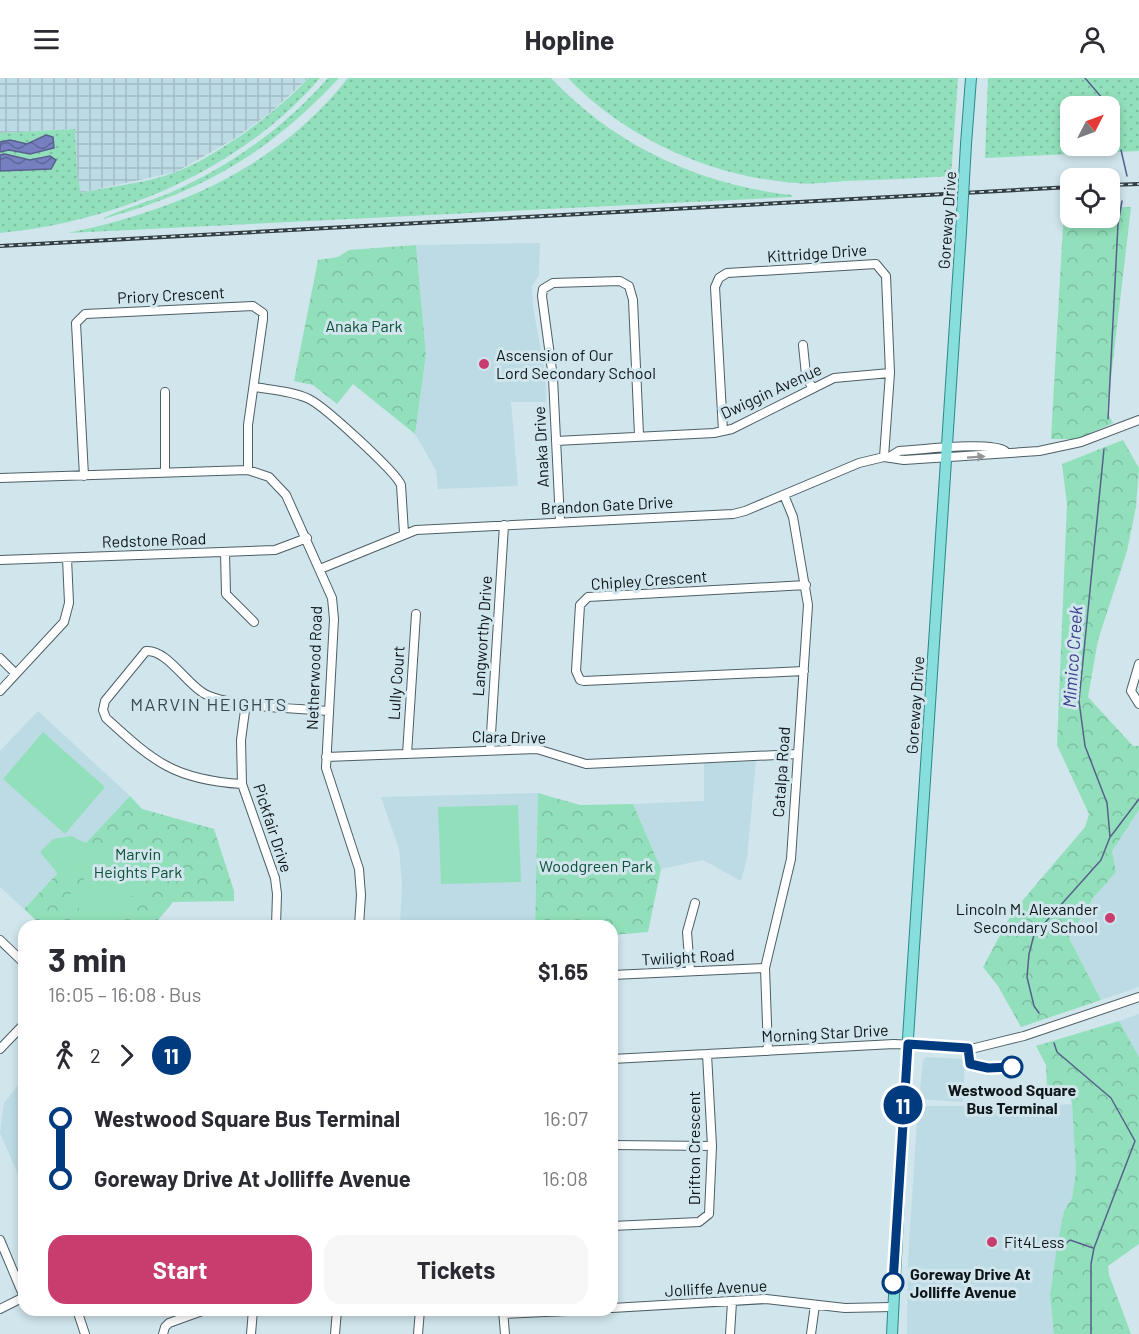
<!DOCTYPE html>
<html lang="en">
<head>
<meta charset="utf-8">
<style>
  :root { --surface:#fff; --page:#f7f7f7; --text:#2b2b33; --muted:#7c7c81; --accent:#c93c6e }
  body { margin:0; font-family:Barlow,sans-serif; background:var(--page); color:var(--text); height:100vh; display:flex; flex-direction:column; font-size:22px; white-space:nowrap }
  * { box-sizing:border-box; margin:0 }
  p { font-size:20px; color:var(--muted) }
  .icon { flex:none; width:33px; height:33px; fill:none; stroke:currentColor; stroke-width:2; stroke-linecap:round; stroke-linejoin:round }
  .map { position:relative; flex:1; overflow:hidden }
  .details { position:absolute; left:18px; top:842px; width:600px; height:396px; display:flex; flex-direction:column; background:var(--surface); border-radius:18px; box-shadow:0 3px 9px #0003 }
  .details>* { flex:none }
  .badge { padding:0 12px; border-radius:20px; font-size:21px; line-height:39px }
  .needle { width:39px; rotate:48deg }
  .tools { position:absolute; left:1060px; top:18px; display:grid; gap:12px }
  .tools a { display:grid; place-items:center; width:60px; height:60px; border-radius:12px; background:var(--surface); box-shadow:0 3px 9px #0003; font-size:30px }
  .map>.badge { position:absolute; translate:-50% -50%; box-shadow:0 0 0 3px #fff }
  .legs { display:flex; align-items:center; gap:9px; height:66px; padding:0 30px; font-size:20px }
  .legs p { margin-inline-start:auto }
  .head { display:flex; align-items:center; justify-content:space-between; height:102px; padding:0 30px }
  h1 { font-size:33px; font-weight:700; line-height:45px }
  .primary-button { display:flex; gap:12px; margin-top:auto; padding:12px 30px }
  .primary-button a { flex:1; height:69px; border-radius:18px; background:var(--accent); color:#fff; font-size:24px; font-weight:700; line-height:69px; text-align:center }
  .primary-button a+a { background:var(--page); color:var(--text) }
  ul { padding:0 30px; list-style:none }
  li { display:flex; align-items:center; gap:21px; height:60px; font-size:22px }
  li i { display:grid; place-items:center; width:9px; height:100%; margin:0 8px; background:currentColor }
  li i::after { content:''; width:15px; height:15px; margin:-8px; border:4px solid; border-radius:50%; background:var(--surface) }
  li p { margin-inline-start:auto }
  li:first-child i { background:linear-gradient(#0000 50%,currentColor 0) }
  li:last-child i { background:linear-gradient(currentColor 50%,#0000 0) }
  header { display:flex; justify-content:space-between; align-items:center; height:78px; padding:0 30px; background:var(--surface); font-size:27px; font-weight:700 }
  .map>svg:first-child { display:block }
  .built { fill:#bddbe5 }
  .industrial { fill:url(#industrial-grid) }
  .grass { fill:url(#grass-dots); fill-rule:evenodd }
  .park { fill:url(#park-crowns) }
  .pitch { fill:#92e0bb }
  .water { fill:url(#water-waves); stroke:#57608d; stroke-width:1.5 }
  .lines { fill:none; stroke-linecap:round; stroke-linejoin:round }
  .stream { stroke:#57608d; stroke-width:1.5 }
  .minor-casing { stroke:#4d5f66; stroke-width:10 }
  .major-casing { stroke:#2a8a88; stroke-width:12 }
  .minor { stroke:#fff; stroke-width:8 }
  .major { stroke:#88dedb; stroke-width:10 }
  .rail-casing { stroke:#343e42; stroke-width:4 }
  .rail { stroke:#d0e5ec; stroke-width:1.5; stroke-dasharray:4.5; stroke-linecap:butt }
  .major-bridge-casing { stroke:#2a8a88; stroke-width:12; stroke-linecap:butt }
  .major-bridge { stroke:#88dedb; stroke-width:10 }
  .oneway { fill:#939698 }
  .line-1-casing { stroke:#fff; stroke-width:14 }
  .line-1 { stroke:#003b80; stroke-width:9 }
  .poi-dot { fill:#c93c6e; stroke:#d0e5ec; stroke-width:2 }
  .stop-1-dot { fill:#fff; stroke:#003b80; stroke-width:3 }
  .labels { text-anchor:middle; stroke-width:6; stroke-linejoin:round; paint-order:stroke }
  .street-label { font-size:16px; fill:#0f1619; stroke:#d0e5ec }
  .park-label { font-size:16px; fill:#0e5038; stroke:#d0e5ec }
  .poi-label { font-size:16px; fill:#0f1619; stroke:#d0e5ec; text-anchor:start }
  .stop-label { font-size:16px; font-weight:bold; fill:#0f1619; stroke:#d0e5ec }
  .water-label { font-size:18px; font-style:italic; fill:#3e4190; stroke:#d0e5ec }
  .neighbourhood-label { font-size:18px; letter-spacing:1.5px; fill:#37494f; stroke:#d0e5ec }
</style>
</head>
<body>
<header><svg class="icon" aria-label="menu" viewBox="0 0 24 24"><path d="M4 6h16M4 12h16M4 18h16"/></svg>Hopline<svg class="icon" aria-label="person" viewBox="0 0 24 24"><circle cx="12" cy="8" r="4"/><path d="M4 21q1-7 8-7t8 7"/></svg></header>
<div class="map">
<svg width="1139" height="1256" viewBox="0 0 1139 1256">
  <defs>
    <pattern id="industrial-grid" width="8" height="8" patternUnits="userSpaceOnUse" patternTransform="scale(1.5)"><rect width="8" height="8" fill="#bddbe5"/><path d="M0 4h8M4 0v8" fill="none" stroke="#a1bbc4"/></pattern>
    <pattern id="grass-dots" width="8" height="8" patternUnits="userSpaceOnUse" patternTransform="scale(1.5)"><rect width="8" height="8" fill="#92e0bb"/><path d="M2 2h.1M6 6h.1" fill="none" stroke="#7dbfa0" stroke-width="1.8" stroke-linecap="round"/></pattern>
    <pattern id="park-crowns" width="20" height="18" patternUnits="userSpaceOnUse" patternTransform="scale(1.5)"><rect width="20" height="18" fill="#92e0bb"/><path d="M2 6a3 3 0 1 1 6 0M12 15a3 3 0 1 1 6 0" fill="none" stroke="#7dbfa0"/></pattern>
    <pattern id="water-waves" width="16" height="10" patternUnits="userSpaceOnUse" patternTransform="scale(1.5)"><rect width="16" height="10" fill="#767fbf"/><path d="M0 5q4-4 8 0t8 0" fill="none" stroke="#5f679a"/></pattern>
  </defs>
  <rect width="100%" height="100%" fill="#d0e5ec"/>
  <path class="built" d="M540,165L539,197L532,208L533,229L545,295L546,324H511L518,408L438,411L436,392L415,356L426,277L416,167Z
    M38,633L130,718L24,831L0,809V673Z
    M756,683L747,780L741,803L703,782L661,791L633,726L704,723V685Z
    M538,715L535,847H400L402,806L399,771L381,719Z
    M1139,732V909L1101,922L1069,860L1093,820L1115,794L1112,773Z
    M1139,936V979L1119,943Z
    M926,979L965,981L963,1024L919,1021L923,982Z
    M24,1000V1110L0,1055L4,1025Z
    M1072,1026L1076,1093L1072,1120L1064,1133L1050,1217L1054,1256H907L908,1182L918,1028H968L970,1033Z"/>
  <path class="industrial" d="M0,0H308L270,35L234,61L176,94L80,115L77,97L75,51L0,55Z"/>
  <path class="grass" d="M308,0H320C242,91 118,144 0,155V93L51,91L50,78L30,82L6,76L0,77V74L9,72L30,76L54,70L35,61L27,66L10,62L0,64V55L75,51L77,97L81,115C110,108 148,105 176,94C214,80 282,31 308,0Z
    M328,0H339C269,75 202,114 103,141C110,135 160,120 174,113C233,86 285,49 328,0Z
    M348,0H551C615,68 700,107 792,117V119L68,155C177,132 277,90 348,0Z
    M568,0H958L951,98C916,100 881,102 846,103C830,104 812,107 796,105C712,99 626,61 568,0Z
    M988,0H1139V73L985,80ZM1110,28V68H1071V28Z"/>
  <path class="park" d="M1064,129H1071V140H1110V129H1131L1107,334L1113,345L1077,361H1051Z
    M416,167L426,277L415,356L353,306L337,326L313,307L294,303L318,182L338,179L349,172Z
    M1123,362L1139,390L1136,429L1127,473L1098,562L1088,619L1133,668H1139V732L1112,773L1116,794L1093,820L1069,860L1101,922L1021,949L998,908L983,889L1012,835L1085,749L1089,736L1057,667L1067,426L1062,386Z
    M538,715L580,727L633,726L661,791L648,854L612,857V848L535,847Z
    M130,718L142,731L214,751L234,813V823L173,824L154,847H41L24,831Z
    M1119,943L1139,979V1166L1108,1188L1109,1197L1131,1256H1054L1050,1217L1058,1162L1064,1133L1072,1120L1076,1093L1072,1026L1068,1009L1047,1010L1046,987L1036,968Z"/>
  <path class="pitch" d="M43,654L105,709L65,756L3,701Z
    M518,727L521,804L441,806L438,729Z
    M71,758L88,766L94,774L67,802H63L40,774L53,761Z
    M119,762L153,794L106,847H99L67,820Z"/>
  <path class="water" d="M46,57L53,59L54,70L30,76L9,72L0,74V64L10,62L27,66Z
    M5,76L30,82L50,78L56,82L51,91L0,93V77Z"/>
  <g class="lines">
    <path class="stream" d="M1085,0L1109,28
      M1110,30L1116,37L1118,57
      M1121,72L1127,98
      M1108,341L1118,146L1122,123
      M1111,758L1139,721
      M1039,935L1034,928L1027,899L1029,876L1034,857L1101,782L1110,759L1107,725L1085,668L1079,623L1104,371
      M1054,965L1057,974L1111,1020L1135,1063L1094,1170L1091,1186V1256
      M1059,1168H1063L1070,1162L1093,1170"/>
    <defs>
      <path id="minor" d="M803,267L806,297L812,310
        M254,309C272,312 292,313 309,321C324,328 396,394 401,407L404,455
        M165,314V394
        M723,353L715,209L719,200L727,195L876,186L886,198L890,295L884,379
        M556,363L714,355L732,351L834,300L890,295
        M891,378L899,373C921,372 990,363 1005,373
        M84,398L76,245L85,236L253,228L263,235V241L248,347V392
        M0,400L248,392L269,399L286,417L332,520L334,541L326,690L359,791L361,817L359,848
        M560,443L553,300L542,218L543,211L553,205L620,203L629,208L633,222L639,357
        M225,475L226,516L254,544
        M0,482L275,472L307,460
        M320,491L416,452L733,436L745,433L859,385L884,379L904,382L1039,373L1081,364L1139,342
        M0,580L16,596
        M1139,586L1131,613L1139,626
        M804,593L584,603L580,602L576,593L580,527L588,519L806,507
        M0,613L64,544L69,525L67,480
        M246,625L241,662L242,706L275,800L277,816L276,848
        M490,672L504,447
        M407,676L416,536
        M326,679L537,671L586,686L797,676
        M242,706C175,702 154,684 106,640L103,632L105,623L146,573C167,571 187,607 205,616C234,630 295,630 329,633
        M0,862L24,885
        M690,893L687,854L695,825
        M612,897L765,890
        M0,971L24,946
        M768,973L765,890L791,781L808,527L793,439L784,417
        M612,981L894,966L975,970L1024,958L1139,919
        M612,1067L712,1068
        M612,1148L699,1144L709,1136L712,1068L707,976
        M0,1162L24,1219
        M612,1230L766,1221L845,1230L892,1229
        M0,1231L24,1219
        M77,1232L85,1256
        M503,1232L505,1256
        M504,1236L589,1232
        M163,1256L165,1249L169,1245L205,1232
        M251,1256L253,1232
        M335,1256L337,1232
        M418,1256L420,1232
        M730,1256L732,1224
        M811,1256L815,1227"/>
      <path id="major" d="M966,66L971,0
        M892,1256L905,1006L961,154"/>
    </defs>
    <use href="#minor" class="minor-casing"/>
    <use href="#major" class="major-casing"/>
    <use href="#minor" class="minor"/>
    <use href="#major" class="major"/>
    <defs>
      <path id="rail" d="M1110,107L1139,106
        M0,168L1071,109"/>
    </defs>
    <use href="#rail" class="rail-casing"/>
    <use href="#rail" class="rail"/>
    <defs>
      <path id="major-bridge" d="M961,154L966,66"/>
    </defs>
    <use href="#major-bridge" class="major-bridge-casing"/>
    <use href="#major-bridge" class="major-bridge"/>
  </g>
  <defs><path id="oneway-solid" d="M-6-.8H1V-3.2L6.5 0L1 3.2V.8H-6Z" transform="scale(1.5)"/></defs>
  <use class="oneway" href="#oneway-solid" transform="translate(976 379) rotate(-4)"/>
  <g class="lines">
    <defs>
      <path id="line-1" d="M893,1205L908,966L968,970L970,986L988,990L1012,989"/>
    </defs>
    <use href="#line-1" class="line-1-casing"/>
    <use href="#line-1" class="line-1"/>
  </g>
  <g class="poi-dot">
    <circle cx="484" cy="286" r="6"/>
    <circle cx="1110" cy="840" r="6"/>
    <circle cx="992" cy="1164" r="6"/>
  </g>
  <g class="stop-1-dot">
    <circle cx="1012" cy="989" r="10"/>
    <circle cx="893" cy="1205" r="10"/>
  </g>
  <g class="labels">
    <g class="street-label">
      <text transform="translate(947 142) rotate(-86)" y="6">Goreway Drive</text>
      <text transform="translate(817 175) rotate(-4)" y="6">Kittridge Drive</text>
      <text transform="translate(171 217) rotate(-3)" y="6">Priory Crescent</text>
      <text transform="translate(771 313) rotate(-25)" y="6">Dwiggin Avenue</text>
      <text transform="translate(541 369) rotate(-93)" y="6">Anaka Drive</text>
      <text transform="translate(607 427) rotate(-3)" y="6">Brandon Gate Drive</text>
      <text transform="translate(154 462) rotate(-2)" y="6">Redstone Road</text>
      <text transform="translate(649 502) rotate(-4)" y="6">Chipley Crescent</text>
      <text transform="translate(482 558) rotate(-86)" y="6">Langworthy Drive</text>
      <text transform="translate(314 590) rotate(-88)" y="6">Netherwood Road</text>
      <text transform="translate(396 605) rotate(-86)" y="6">Lully Court</text>
      <text transform="translate(915 627) rotate(-86)" y="6">Goreway Drive</text>
      <text transform="translate(509 659) rotate(1)" y="6">Clara Drive</text>
      <text transform="translate(781 694) rotate(-86)" y="6">Catalpa Road</text>
      <text transform="translate(273 750) rotate(72)" y="6">Pickfair Drive</text>
      <text transform="translate(688 879) rotate(-3)" y="6">Twilight Road</text>
      <text transform="translate(825 955) rotate(-3)" y="6">Morning Star Drive</text>
      <text transform="translate(694 1070) rotate(-90)" y="6">Drifton Crescent</text>
      <text transform="translate(716 1210) rotate(-3)" y="6">Jolliffe Avenue</text>
    </g>
    <g class="park-label">
      <text x="364" y="254">Anaka Park</text>
      <text x="138" y="782">Marvin<tspan x="138" dy="18">Heights Park</tspan></text>
      <text x="596" y="794">Woodgreen Park</text>
    </g>
    <g class="poi-label">
      <text x="496" y="283">Ascension of Our<tspan x="496" dy="18">Lord Secondary School</tspan></text>
      <text x="1098" y="837" text-anchor="end">Lincoln M. Alexander<tspan x="1098" dy="18">Secondary School</tspan></text>
      <text x="1004" y="1170">Fit4Less</text>
    </g>
    <g class="stop-label">
      <text x="1012" y="1018">Westwood Square<tspan x="1012" dy="18">Bus Terminal</tspan></text>
      <text x="910" y="1202" text-anchor="start">Goreway Drive At<tspan x="910" dy="18">Jolliffe Avenue</tspan></text>
    </g>
    <g class="water-label">
      <text transform="translate(1073 579) rotate(-86)" y="6">Mimico Creek</text>
    </g>
    <g class="neighbourhood-label">
      <text x="209" y="633">MARVIN HEIGHTS</text>
    </g>
  </g>
</svg>
<div class="tools">
<a><svg class="needle" viewBox="-14 -14 28 28"><path d="M0-13l5 13h-10z" fill="#e53935"/><path d="M0 13l5-13h-10z" fill="#7c7c81"/></svg></a>
<a><svg class="icon" aria-label="locate" viewBox="0 0 24 24"><circle cx="12" cy="12" r="6"/><path d="M12 2v4M12 18v4M2 12h4M18 12h4"/></svg></a>
</div>
<b class="badge" style="left:903px;top:1027px;background:#003b80;color:#fff">11</b>
<section class="details">
<div class="head"><div><h1>3 min</h1><p>16:05 – 16:08 · Bus</p></div><b>$1.65</b></div>
<div class="legs"><svg class="icon" aria-label="walk" viewBox="0 0 24 24"><circle cx="13" cy="4" r="2"/><path d="M13 8l-2 6 4 7M11 14l-3 7M7 12l3-4h3l4 4"/></svg>2<svg class="icon" aria-label="forward" viewBox="0 0 24 24"><path d="M9 5l7 7-7 7"/></svg><b class="badge" style="background:#003b80;color:#fff">11</b></div>
<ul>
<li><i style="color:#003b80"></i><b>Westwood Square Bus Terminal</b><p>16:07</p></li>
<li><i style="color:#003b80"></i><b>Goreway Drive At Jolliffe Avenue</b><p>16:08</p></li>
</ul>
<div class="primary-button"><a>Start</a><a>Tickets</a></div>
</section>
</div>
</body>
</html>
